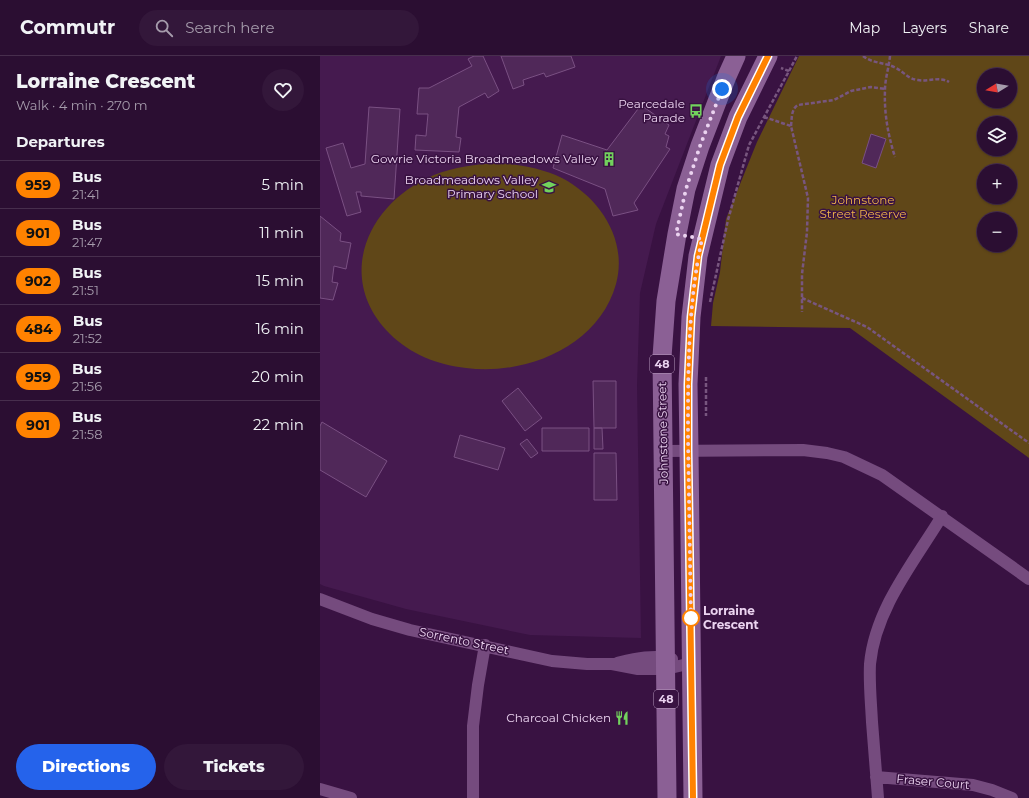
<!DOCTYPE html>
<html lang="en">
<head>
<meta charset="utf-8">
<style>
  :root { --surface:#2b0e32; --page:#33173a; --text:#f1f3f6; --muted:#a69cac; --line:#472e4d; --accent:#2563eb }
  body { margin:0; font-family:Montserrat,sans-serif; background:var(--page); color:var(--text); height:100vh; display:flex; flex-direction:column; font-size:15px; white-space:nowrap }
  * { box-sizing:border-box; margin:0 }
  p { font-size:13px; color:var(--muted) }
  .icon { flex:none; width:22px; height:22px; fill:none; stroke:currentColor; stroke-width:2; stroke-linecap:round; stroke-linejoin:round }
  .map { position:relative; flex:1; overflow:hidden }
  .drawer { display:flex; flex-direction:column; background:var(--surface); width:320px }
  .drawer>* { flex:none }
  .badge { padding:0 8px; border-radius:13px; font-size:14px; line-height:26px }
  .needle { width:26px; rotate:259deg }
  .tools { position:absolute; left:657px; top:12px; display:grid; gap:8px }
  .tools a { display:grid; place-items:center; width:40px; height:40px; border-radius:50%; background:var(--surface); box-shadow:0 1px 3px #0004,0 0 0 1px var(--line); font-size:20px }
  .you { position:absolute; width:20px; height:20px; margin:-10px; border:3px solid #fff; border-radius:50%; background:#1a73e8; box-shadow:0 0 0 6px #1a73e833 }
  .map>.badge { position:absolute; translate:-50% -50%; box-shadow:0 0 0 2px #fff }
  h2 { padding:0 16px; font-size:15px; line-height:36px }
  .round { display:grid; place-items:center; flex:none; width:42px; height:42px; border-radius:21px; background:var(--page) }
  .summary { display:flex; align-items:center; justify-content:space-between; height:68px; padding:0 16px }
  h1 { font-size:19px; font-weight:800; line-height:30px }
  .button { display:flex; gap:8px; margin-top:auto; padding:8px 16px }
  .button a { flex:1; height:46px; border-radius:24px; background:var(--accent); color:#fff; font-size:16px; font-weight:800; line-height:46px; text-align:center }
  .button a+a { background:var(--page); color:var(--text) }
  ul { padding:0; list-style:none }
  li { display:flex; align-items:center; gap:12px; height:48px; padding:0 16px; border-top:1px solid var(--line) }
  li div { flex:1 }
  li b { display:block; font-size:15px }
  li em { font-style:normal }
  li .badge { min-width:44px; font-weight:700; text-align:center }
  header { display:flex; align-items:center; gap:24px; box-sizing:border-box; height:56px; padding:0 20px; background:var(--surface); border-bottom:1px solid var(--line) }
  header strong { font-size:19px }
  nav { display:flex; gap:22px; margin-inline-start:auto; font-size:14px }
  .search { width:280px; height:36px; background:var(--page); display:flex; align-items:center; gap:10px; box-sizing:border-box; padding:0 14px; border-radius:22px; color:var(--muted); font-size:15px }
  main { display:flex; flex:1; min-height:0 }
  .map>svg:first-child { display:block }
  .built { fill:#451a4f }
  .green { fill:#604718; fill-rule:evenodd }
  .building { fill:#502859; stroke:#7a5083 }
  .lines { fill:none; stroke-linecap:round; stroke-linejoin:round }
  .path { stroke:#78567f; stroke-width:2.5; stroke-dasharray:4 2; stroke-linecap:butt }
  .minor { stroke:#754b7e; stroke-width:12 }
  .primary { stroke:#8b6095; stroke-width:19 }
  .line-casing { stroke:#fff; stroke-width:9 }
  .line { stroke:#ff8200; stroke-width:6 }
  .walk { stroke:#ebd3f0; stroke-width:4; stroke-dasharray:0 7.2 }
  .stop-dot { fill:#fff; stroke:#ff8200; stroke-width:2 }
  .labels { text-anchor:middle; stroke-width:3; stroke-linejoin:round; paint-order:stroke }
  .shield { fill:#391242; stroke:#b699bc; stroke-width:1 }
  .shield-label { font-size:11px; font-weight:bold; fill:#ebd3f0 }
  .poi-label { font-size:12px; fill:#ebd3f0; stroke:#391242; text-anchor:end }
  .park-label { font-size:12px; fill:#efb548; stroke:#391242 }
  .street-label { font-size:12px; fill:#ebd3f0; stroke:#391242 }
  .stop-label { font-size:12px; font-weight:bold; fill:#ebd3f0; stroke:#391242; text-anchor:start }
</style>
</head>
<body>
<header>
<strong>Commutr</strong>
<div class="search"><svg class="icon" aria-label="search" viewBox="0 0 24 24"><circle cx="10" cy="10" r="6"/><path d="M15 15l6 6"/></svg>Search here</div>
<nav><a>Map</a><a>Layers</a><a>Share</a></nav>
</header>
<main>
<section class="drawer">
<div class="summary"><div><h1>Lorraine Crescent</h1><p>Walk · 4 min · 270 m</p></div><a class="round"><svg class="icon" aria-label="heart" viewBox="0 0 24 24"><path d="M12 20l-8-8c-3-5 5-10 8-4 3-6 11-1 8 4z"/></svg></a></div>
<h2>Departures</h2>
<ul>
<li><span class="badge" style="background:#ff8200;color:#111">959</span><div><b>Bus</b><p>21:41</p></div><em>5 min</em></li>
<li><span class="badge" style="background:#ff8200;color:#111">901</span><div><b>Bus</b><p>21:47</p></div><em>11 min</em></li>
<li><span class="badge" style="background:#ff8200;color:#111">902</span><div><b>Bus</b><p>21:51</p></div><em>15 min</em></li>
<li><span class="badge" style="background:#ff8200;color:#111">484</span><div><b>Bus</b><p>21:52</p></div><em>16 min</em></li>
<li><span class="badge" style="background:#ff8200;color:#111">959</span><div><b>Bus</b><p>21:56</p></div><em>20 min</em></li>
<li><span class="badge" style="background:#ff8200;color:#111">901</span><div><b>Bus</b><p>21:58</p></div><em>22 min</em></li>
</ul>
<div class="button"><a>Directions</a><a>Tickets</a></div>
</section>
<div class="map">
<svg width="709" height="742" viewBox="0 0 709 742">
  <rect width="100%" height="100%" fill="#391242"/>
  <path class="built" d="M0,0H401L336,168L320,237L317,329L321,582L210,579L86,553L4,530L0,528Z"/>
  <path class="green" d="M479,0H709V402L530,272L391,270L393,247L400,216L406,163L437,86ZM664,19H690V45H664ZM664,67H690V93H664ZM664,115H690V141H664ZM664,163H690V189H664Z
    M178,107C200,109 222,112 242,122C280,142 308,184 296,228C279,290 206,320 146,312C118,309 90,298 70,278C14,222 47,147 114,119C134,111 156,108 178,107Z"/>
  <path class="building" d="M154,0H163L179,35L168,42L165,37L139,51L136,81L141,82L139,96L95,94L96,79L106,80L108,58H97L99,32H109L152,10L148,3Z
    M181,0H251L255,11L226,21L224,17L203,24L204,29L193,33Z
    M321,49L349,69L345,78L349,80L346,91L350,93L314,147L318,154L293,160L285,133L233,112L242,79L287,94Z
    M49,51L80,53L74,143L41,140V136H36L41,156L27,160L6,92L23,87L31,112L45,108Z
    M551,78L566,83L556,112L542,107Z
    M0,160L21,177L20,185L31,187L26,213L14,210L12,226L18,227L13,244L0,242Z
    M273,325H296V372H274Z
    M198,332L222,362L205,375L182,345Z
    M2,366L67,405L46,441L0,414V370Z
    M222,372H269V395H222Z
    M274,372H282L283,393H274Z
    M140,379L185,392L178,414L134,401Z
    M207,383L218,397L211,402L200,388Z
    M274,397H296L297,444H274Z"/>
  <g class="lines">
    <path class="path" d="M543,0C553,8 565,6 576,12C584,16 588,23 598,24C609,26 619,20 629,26
      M570,0C569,11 565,23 565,34C564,57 568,79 575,101
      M469,15L477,0
      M444,61L471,70L488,142L487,176L482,218V256
      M471,70C472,62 471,53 478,49L514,44L531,35L551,31L565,33
      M482,242L547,271L709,387
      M390,246L408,164L429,89L469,15L461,12
      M386,321V360"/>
    <path class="minor" d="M344,395L483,394L507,397L524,401L562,419L709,523
      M0,543L52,563L90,574L232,605L267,608H292L318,613H346L372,607
      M297,607C314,603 334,598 352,603
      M556,721L653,729L672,734L692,742
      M0,733L31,742
      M153,742V670L158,629L165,589
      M558,742C556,717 554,691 552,666C551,646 549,627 550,608C555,553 594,506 622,460"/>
    <path class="primary" d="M347,742L342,301L346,245L357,178L366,133L380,90L407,20L416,0
      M373,742L369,395L368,328L371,261L378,200L400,109L418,61L448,0"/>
  </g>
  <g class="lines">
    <defs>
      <path id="line" d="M373,742L368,394V328L371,261L378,200L400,109L418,61L448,0"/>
    </defs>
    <use href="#line" class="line-casing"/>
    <use href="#line" class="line"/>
    <path class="walk" d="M371,562V565C370,503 369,442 368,380C368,314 368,247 382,183L356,178L366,133L380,90L402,33"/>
  </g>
  <defs>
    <symbol id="bus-bare" viewBox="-9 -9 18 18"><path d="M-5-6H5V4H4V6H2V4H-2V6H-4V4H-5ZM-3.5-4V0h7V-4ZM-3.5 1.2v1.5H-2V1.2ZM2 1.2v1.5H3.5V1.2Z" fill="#72d25d" stroke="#391242" stroke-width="2.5" paint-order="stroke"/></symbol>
    <symbol id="building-bare" viewBox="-9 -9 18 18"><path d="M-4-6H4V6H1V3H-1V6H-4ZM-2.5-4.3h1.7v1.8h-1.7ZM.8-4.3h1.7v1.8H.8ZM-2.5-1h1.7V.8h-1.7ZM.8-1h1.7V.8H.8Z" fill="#72d25d" stroke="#391242" stroke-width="2.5" paint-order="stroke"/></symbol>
    <symbol id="school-bare" viewBox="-9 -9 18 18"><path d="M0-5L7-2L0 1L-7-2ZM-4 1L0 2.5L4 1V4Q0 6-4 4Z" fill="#72d25d" stroke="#391242" stroke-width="2.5" paint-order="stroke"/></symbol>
    <symbol id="restaurant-bare" viewBox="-9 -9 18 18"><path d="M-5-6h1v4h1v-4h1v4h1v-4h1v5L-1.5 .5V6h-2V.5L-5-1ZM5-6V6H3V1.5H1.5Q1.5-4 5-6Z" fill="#72d25d" stroke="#391242" stroke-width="2.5" paint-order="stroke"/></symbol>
  </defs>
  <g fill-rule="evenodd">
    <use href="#bus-bare" x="366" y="45" width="20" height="20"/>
    <use href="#building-bare" x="279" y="93" width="20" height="20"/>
    <use href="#school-bare" x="219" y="121" width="20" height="20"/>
    <use href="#restaurant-bare" x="292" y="652" width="20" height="20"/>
  </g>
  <circle class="stop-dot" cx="371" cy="562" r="8"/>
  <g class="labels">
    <g class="shield">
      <rect x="330" y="299" width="24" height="18" rx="3"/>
      <rect x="334" y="634" width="24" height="18" rx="3"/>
    </g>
    <g class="shield-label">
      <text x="342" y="312">48</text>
      <text x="346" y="647">48</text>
    </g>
    <g class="poi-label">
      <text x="365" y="52">Pearcedale<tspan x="365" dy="14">Parade</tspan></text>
      <text x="278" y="107">Gowrie Victoria Broadmeadows Valley</text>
      <text x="218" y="128">Broadmeadows Valley<tspan x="218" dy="14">Primary School</tspan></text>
      <text x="291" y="666">Charcoal Chicken</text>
    </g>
    <g class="park-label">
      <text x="543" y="148">Johnstone<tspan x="543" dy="14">Street Reserve</tspan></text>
    </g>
    <g class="street-label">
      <text transform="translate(343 377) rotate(-91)" y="4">Johnstone Street</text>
      <text transform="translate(144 585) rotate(12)" y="4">Sorrento Street</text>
      <text transform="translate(613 726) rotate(5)" y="4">Fraser Court</text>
    </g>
    <g class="stop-label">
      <text x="383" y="559">Lorraine<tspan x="383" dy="14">Crescent</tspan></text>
    </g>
  </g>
</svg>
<div class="tools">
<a><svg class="needle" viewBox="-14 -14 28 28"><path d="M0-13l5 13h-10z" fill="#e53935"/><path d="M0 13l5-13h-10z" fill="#a69cac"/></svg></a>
<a><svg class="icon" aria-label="layers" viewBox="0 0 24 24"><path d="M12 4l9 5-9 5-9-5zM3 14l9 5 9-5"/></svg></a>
<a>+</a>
<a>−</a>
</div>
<div class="you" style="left:402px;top:33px"></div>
</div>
</main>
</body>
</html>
